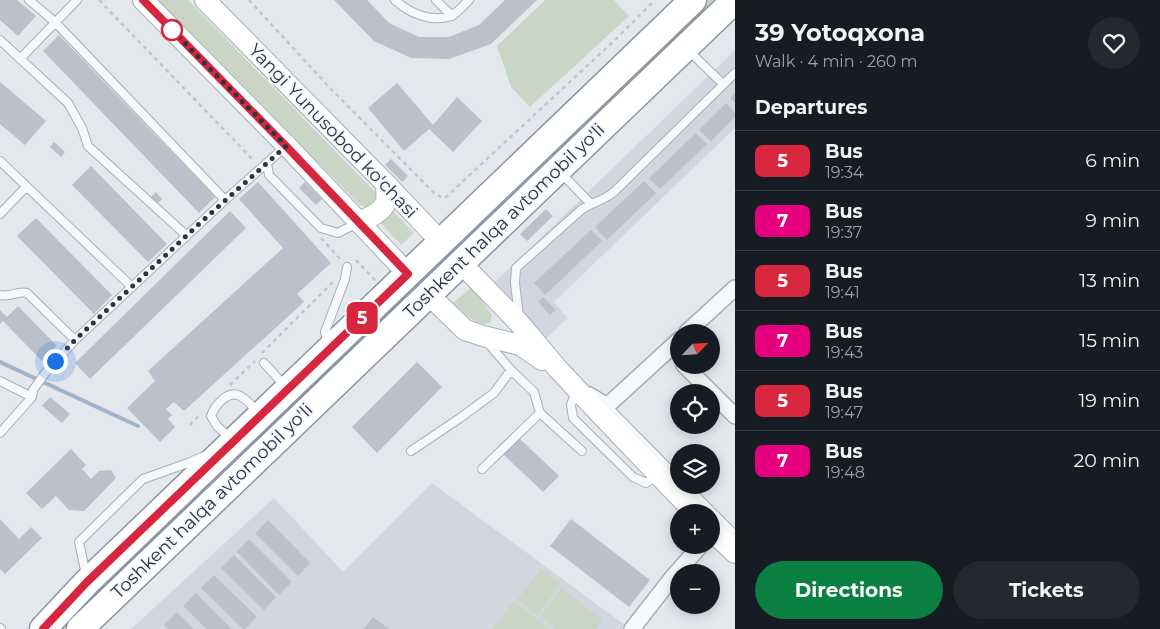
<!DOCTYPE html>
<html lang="en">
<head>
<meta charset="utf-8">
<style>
  :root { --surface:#171b24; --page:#242831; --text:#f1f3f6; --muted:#9ea1a6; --line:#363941; --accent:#0b8043 }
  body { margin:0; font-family:Montserrat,sans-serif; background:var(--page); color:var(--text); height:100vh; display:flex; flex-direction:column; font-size:19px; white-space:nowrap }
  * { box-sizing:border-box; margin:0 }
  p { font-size:16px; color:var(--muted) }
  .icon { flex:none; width:28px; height:28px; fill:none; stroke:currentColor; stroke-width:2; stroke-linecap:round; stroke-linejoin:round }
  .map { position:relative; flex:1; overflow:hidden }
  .panel { display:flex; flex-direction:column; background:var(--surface); width:425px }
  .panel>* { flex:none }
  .badge { padding:0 10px; border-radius:8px; font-size:18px; line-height:32px }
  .needle { width:32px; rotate:65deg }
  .tools { position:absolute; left:670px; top:324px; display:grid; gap:10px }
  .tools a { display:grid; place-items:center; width:50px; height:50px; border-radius:50%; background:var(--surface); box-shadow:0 2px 12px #0003; font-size:25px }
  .you { position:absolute; width:25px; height:25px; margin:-12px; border:4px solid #fff; border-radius:50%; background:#1a73e8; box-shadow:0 0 0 8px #1a73e833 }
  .map>.badge { position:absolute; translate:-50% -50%; box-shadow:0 0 0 2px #fff }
  h2 { padding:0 20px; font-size:19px; line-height:45px }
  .round { display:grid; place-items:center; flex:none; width:52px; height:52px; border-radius:26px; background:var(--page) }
  .head { display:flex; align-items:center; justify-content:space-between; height:85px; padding:0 20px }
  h1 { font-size:24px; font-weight:700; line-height:38px }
  .cta { display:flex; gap:10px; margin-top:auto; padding:10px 20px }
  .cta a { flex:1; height:58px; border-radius:30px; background:var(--accent); color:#fff; font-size:20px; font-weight:700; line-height:58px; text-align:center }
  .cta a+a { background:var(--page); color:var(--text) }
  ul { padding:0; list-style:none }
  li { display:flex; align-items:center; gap:15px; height:60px; padding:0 20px; border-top:1px solid var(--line) }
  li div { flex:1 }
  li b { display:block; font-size:19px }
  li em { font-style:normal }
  li .badge { min-width:55px; font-weight:700; text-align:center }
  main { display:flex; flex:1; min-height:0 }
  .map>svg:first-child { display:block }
  .built { fill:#d2d6de }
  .green { fill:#c9d6c5 }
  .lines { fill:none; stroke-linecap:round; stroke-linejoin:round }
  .stream { stroke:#9fb4cc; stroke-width:4 }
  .building { fill:#bbc0ca }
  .lane-casing { stroke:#a9aeb7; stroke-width:10 }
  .street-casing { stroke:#a9aeb7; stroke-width:18 }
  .secondary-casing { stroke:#a9aeb7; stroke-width:22 }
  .highway-casing { stroke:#8b94a3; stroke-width:29 }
  .path { stroke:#c2c5cb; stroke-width:2.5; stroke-dasharray:4 4; stroke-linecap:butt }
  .lane { stroke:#f7f8fa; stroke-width:8 }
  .street { stroke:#f7f8fa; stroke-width:15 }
  .secondary { stroke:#fff; stroke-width:20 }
  .highway { stroke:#fff; stroke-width:26 }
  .line-casing { stroke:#fff; stroke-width:11 }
  .line { stroke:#d7263d; stroke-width:8 }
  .walk { stroke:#2b3445; stroke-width:5; stroke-dasharray:0 9 }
  .stop-dot { fill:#fff; stroke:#d7263d; stroke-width:2.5 }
  .labels { text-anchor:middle; stroke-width:4; stroke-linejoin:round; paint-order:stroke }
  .street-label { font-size:18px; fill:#2b3445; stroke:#f4f6f9 }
</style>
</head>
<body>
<main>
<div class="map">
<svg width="735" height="629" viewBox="0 0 735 629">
  <rect width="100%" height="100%" fill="#e4e7ec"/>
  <path class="built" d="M735,50V128L554,302L567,318L545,340L493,284Z
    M432,483L625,625L622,629H131L274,498L343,572Z"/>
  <path class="green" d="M158,0H188L375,192C376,200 375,203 367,207L361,206Z
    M545,0H614L629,16L530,107L511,87L497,46Z
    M709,0H721L637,80L631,74Z
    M611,95L617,101L470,243L464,236Z
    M391,209L414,233L401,245L379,221Z
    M472,287L492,315L491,322C476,329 464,312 453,303Z
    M404,293L410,300L68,629H56Z
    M541,569L561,584L537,615L517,600Z
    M561,588L603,620L596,629H556L540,616Z
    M514,601L549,629H492Z"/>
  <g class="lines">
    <path class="stream" d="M0,362L138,426"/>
  </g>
  <path class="building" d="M0,0H17L36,16L18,36L0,20Z
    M334,0H367L389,23L419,37H449L479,25L505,0H537L491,44L449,59L411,58L374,41Z
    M59,35L215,197L199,213L43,51Z
    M0,82L46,121L25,145L0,124Z
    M397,83L433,125L457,97L482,121L453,152L429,129L404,151L368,108Z
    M735,93V103L730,98Z
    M726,103L735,112V117L711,141L699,130Z
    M696,133L707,144L660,189L649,178Z
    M54,142L65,152L61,157L50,147Z
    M391,159L408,176L402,182L385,165Z
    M91,166L167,244L148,262L72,185Z
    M644,181L656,193L607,240L595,227Z
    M258,182L331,263L297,294L304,302L184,411L174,402L166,409L172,415L168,419L175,427L160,442L127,408L155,381L148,371L283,248L239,199Z
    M305,182L322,199L316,205L299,188Z
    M156,192L162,199L155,206L149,199Z
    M546,209L553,216L527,241L520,234Z
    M230,211L246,228L90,379L75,363Z
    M36,218L112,295L94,314L17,236Z
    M591,230L602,241L545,295L534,283Z
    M543,297L556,310L550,315L538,302Z
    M18,306L57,346L42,361L3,321L0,324V310L7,317Z
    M417,362L442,387L377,453L352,427Z
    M50,397L70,414L62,423L42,406Z
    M518,437L559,476L543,492L502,453Z
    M71,449L86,465L82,469L91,479L99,471L111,470L116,478L84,511L69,510L56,496L42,509L26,493Z
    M0,519L19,539L31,527L42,538L5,574L0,569Z
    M571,519L650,580L629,607L550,546Z
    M268,520L310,563L298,576L255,533Z
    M249,539L292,582L279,595L237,552Z
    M234,555L276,597L264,610L221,568Z
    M214,575L257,617L245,629H243L201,588Z
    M196,593L232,629H206L183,606Z
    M177,612L194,629H168L164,625Z
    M373,617L389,629H363Z"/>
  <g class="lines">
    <defs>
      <path id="lane" d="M29,0L55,22L225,200
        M395,0C409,13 432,23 451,16C457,13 464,5 469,0
        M436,0L452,16
        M0,40L68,103L82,128L88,146L187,236
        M689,51L723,84
        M20,59L77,0
        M0,161L132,287
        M267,163L269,175L321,228L338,233L357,223
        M561,173L590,203
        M0,214L26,187
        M0,295C10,298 18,290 27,293L75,340
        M519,317L515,283L516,268L581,210C592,202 603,201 614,192L735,73
        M487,342L511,370L534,392L540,413L582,451
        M328,344L325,332L345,279L347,267
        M264,363L285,386
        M0,381L32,397
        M576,391L571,405L573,418L633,477L646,483L658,476
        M607,406L679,479
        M0,433L32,397L33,390L46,372L75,340L225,200L286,146
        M231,439L217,426L211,416C214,409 216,405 222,400C237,386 247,401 258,412
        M411,451L460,418L494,393L511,370
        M482,469L540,413
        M685,485L735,535
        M86,575L79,542L143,479L188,463L204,456
        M0,628L1,629"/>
      <path id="street" d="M687,332L735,288
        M684,365L735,416
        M589,395L607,406L679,340
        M632,629L671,579L701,545"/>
      <path id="secondary" d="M143,0L287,146L408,274
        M205,0L386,184L441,242
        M359,222C368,218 382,213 386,202C387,197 386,189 386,184
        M461,263L520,324L558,369L602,416L694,512
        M428,294L465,330L483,336L520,345L542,360
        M711,530L735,553"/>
      <path id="highway" d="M43,629L87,582L693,0
        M80,629L735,0"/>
    </defs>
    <use href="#lane" class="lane-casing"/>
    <use href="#street" class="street-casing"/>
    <use href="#secondary" class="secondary-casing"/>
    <use href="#highway" class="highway-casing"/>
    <path class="path" d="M99,0L254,161
      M249,0L330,88L436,195L445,198L617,38L655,0
      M321,238L341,260
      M356,260L376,281
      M262,353L334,281
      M230,385L255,361
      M190,425L201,413"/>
    <use href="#lane" class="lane"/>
    <use href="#street" class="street"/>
    <use href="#secondary" class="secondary"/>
    <use href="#highway" class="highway"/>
  </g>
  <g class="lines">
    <defs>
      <path id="line" d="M43,629L87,582L408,274L286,146L143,0"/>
    </defs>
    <use href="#line" class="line-casing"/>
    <use href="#line" class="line"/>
    <path class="walk" d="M55,361L75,340L199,224L286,146L172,30"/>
  </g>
  <circle class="stop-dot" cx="172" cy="30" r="10"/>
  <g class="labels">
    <g class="street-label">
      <text transform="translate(333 131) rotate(46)" y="6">Yangi Yunusobod ko'chasi</text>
      <text transform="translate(504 221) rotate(-44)" y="6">Toshkent halqa avtomobil yo'li</text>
      <text transform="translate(212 501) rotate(-44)" y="6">Toshkent halqa avtomobil yo'li</text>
    </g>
  </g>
</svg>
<div class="tools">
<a><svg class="needle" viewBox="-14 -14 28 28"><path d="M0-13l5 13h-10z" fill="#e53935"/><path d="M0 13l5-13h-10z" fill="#9ea1a6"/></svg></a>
<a><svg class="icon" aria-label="locate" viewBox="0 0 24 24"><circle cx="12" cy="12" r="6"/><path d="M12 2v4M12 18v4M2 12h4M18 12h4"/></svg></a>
<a><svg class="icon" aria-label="layers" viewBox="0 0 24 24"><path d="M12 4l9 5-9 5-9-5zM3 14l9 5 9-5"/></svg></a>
<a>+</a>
<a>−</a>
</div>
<div class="you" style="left:55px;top:361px"></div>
<b class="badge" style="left:362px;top:318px;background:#d7263d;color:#fff">5</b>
</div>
<section class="panel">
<div class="head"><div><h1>39 Yotoqxona</h1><p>Walk · 4 min · 260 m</p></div><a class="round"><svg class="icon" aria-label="heart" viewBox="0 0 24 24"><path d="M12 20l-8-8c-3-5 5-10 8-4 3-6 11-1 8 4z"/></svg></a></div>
<h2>Departures</h2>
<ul>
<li><span class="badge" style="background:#d7263d;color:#fff">5</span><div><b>Bus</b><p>19:34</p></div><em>6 min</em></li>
<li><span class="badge" style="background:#e6007e;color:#fff">7</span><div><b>Bus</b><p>19:37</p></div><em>9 min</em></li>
<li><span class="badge" style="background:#d7263d;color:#fff">5</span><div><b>Bus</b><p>19:41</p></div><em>13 min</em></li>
<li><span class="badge" style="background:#e6007e;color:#fff">7</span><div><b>Bus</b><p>19:43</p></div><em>15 min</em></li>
<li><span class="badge" style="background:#d7263d;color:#fff">5</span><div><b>Bus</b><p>19:47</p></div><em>19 min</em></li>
<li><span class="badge" style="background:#e6007e;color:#fff">7</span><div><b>Bus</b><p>19:48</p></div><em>20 min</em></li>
</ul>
<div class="cta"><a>Directions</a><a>Tickets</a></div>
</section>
</main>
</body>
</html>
